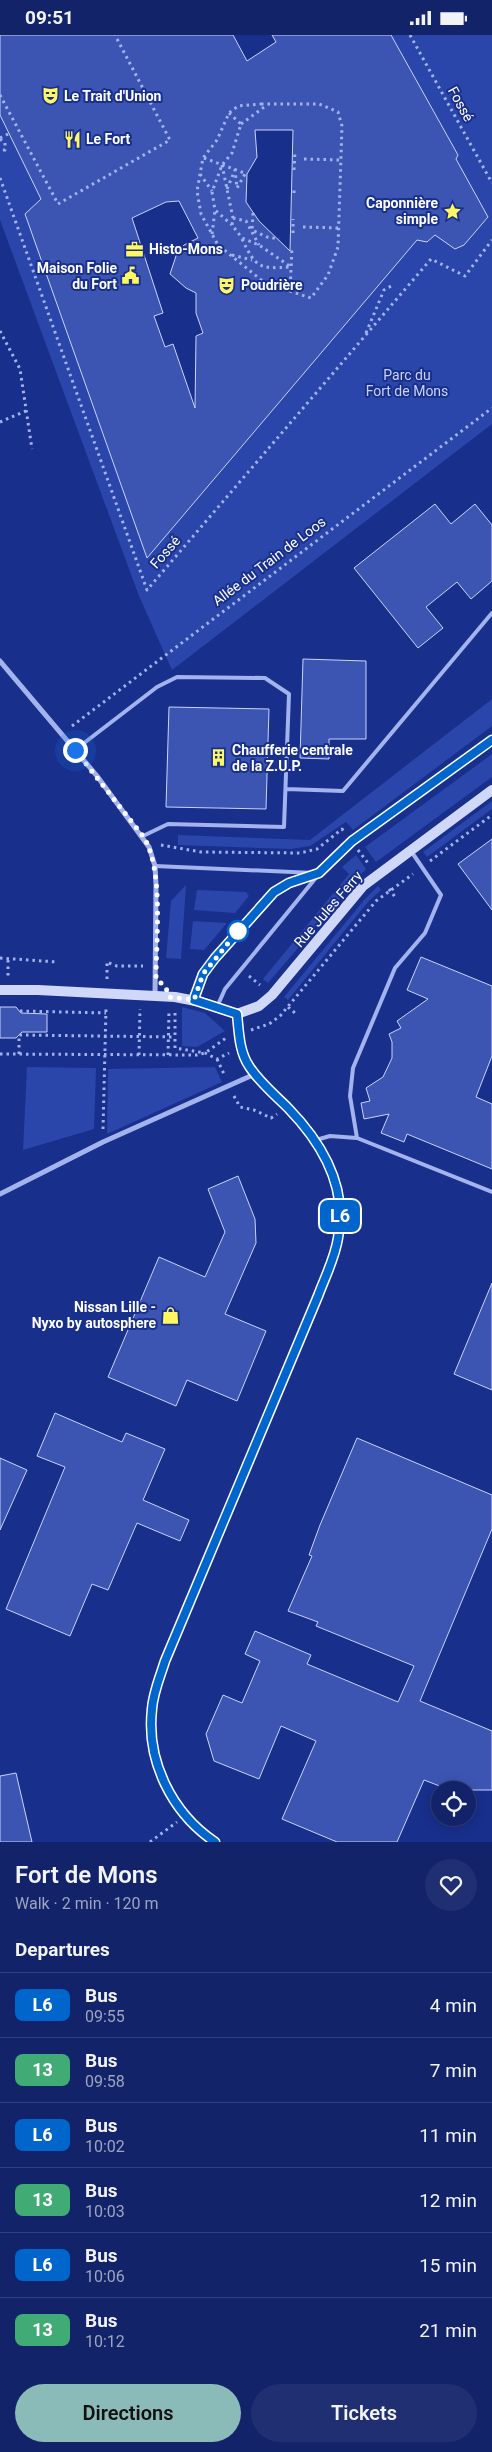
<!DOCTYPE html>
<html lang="en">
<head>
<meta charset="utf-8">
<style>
  :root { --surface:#122369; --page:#1f2f71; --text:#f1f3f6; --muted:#9ca4c0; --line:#31407d; --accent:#8bbbb9 }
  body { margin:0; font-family:Roboto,sans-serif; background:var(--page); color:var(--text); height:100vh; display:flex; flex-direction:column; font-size:19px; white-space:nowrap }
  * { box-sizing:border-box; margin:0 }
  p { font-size:16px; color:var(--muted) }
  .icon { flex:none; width:28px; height:28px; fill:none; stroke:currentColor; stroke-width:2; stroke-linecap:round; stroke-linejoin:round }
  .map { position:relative; height:1807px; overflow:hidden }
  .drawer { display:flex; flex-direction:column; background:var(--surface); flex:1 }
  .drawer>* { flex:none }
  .badge { padding:0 10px; border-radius:8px; font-size:18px; line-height:32px }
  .buttons { position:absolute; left:431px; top:1746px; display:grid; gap:10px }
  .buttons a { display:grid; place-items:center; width:45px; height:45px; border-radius:50%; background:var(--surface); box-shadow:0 2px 12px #0003,0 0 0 1px var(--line); font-size:25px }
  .you { position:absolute; width:25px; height:25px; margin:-12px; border:4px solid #fff; border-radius:50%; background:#1a73e8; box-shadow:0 0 0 8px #1a73e833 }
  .map>.badge { position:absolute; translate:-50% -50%; box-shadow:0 0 0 2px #fff }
  h2 { padding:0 15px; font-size:19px; line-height:45px }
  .round { display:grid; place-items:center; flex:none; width:52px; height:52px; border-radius:26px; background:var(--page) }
  .overview { display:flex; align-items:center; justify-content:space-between; height:85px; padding:0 15px }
  h1 { font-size:24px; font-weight:600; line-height:38px }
  .cta { display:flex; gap:10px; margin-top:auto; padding:10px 15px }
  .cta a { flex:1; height:58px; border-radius:30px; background:var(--accent); color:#111; font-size:20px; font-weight:600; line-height:58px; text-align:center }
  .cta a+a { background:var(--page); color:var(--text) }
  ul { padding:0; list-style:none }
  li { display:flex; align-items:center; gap:15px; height:65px; padding:0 15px; border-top:1px solid var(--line) }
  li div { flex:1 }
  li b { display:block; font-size:19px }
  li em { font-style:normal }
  li .badge { min-width:55px; font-weight:700; text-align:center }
  .status { display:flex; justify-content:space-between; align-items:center; height:35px; padding:0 25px; background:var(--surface); direction:ltr }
  .status svg { height:14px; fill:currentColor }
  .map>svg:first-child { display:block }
  .green { fill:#2a46ab }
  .building { fill:#3c55b3; stroke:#c9d3fa; fill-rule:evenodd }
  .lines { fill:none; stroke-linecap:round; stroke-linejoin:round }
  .path { stroke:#a3b3ee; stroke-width:3; stroke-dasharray:2.5 4; stroke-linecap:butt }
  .service { stroke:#a3b3ee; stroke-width:4 }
  .minor { stroke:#a3b3ee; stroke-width:5 }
  .secondary { stroke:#d0d8fa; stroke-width:10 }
  .line-casing { stroke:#fff; stroke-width:11 }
  .line { stroke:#06c; stroke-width:8 }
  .walk { stroke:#fff; stroke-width:5; stroke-dasharray:0 9 }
  .stop-dot { fill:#fff; stroke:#06c; stroke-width:2.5 }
  .labels { text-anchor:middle; stroke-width:4; stroke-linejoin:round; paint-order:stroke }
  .poi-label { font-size:14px; font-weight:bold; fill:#fff; stroke:#182f8c; text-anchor:start }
  .street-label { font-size:14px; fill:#fff; stroke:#182f8c }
  .park-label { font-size:14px; fill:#c9d3fa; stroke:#182f8c }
</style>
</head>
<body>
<div class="status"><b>09:51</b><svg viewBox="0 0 49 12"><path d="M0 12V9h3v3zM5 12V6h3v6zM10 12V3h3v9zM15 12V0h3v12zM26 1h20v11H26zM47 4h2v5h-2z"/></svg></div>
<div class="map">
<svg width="492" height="1807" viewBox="0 0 492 1807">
  <rect width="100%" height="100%" fill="#182f8c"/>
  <path class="green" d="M391,0H492V389L172,635L139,561L0,185V80L41,164L25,179L147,523L417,205L428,207L438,196L455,214L464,210L488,183L456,124L458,120Z
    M492,664V691L353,795L346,787L310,811L291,814L178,810V800L310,805Z
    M492,719V742L376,827L365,812Z
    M492,766V774L427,822L423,817Z
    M356,820L366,834L268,948L263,944L349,839L342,832Z
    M186,850L181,924L166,923L171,866Z
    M378,851L381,855L368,867L288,965L284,962L365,864Z
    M197,855L246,857L249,861L235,878L194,875Z
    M193,886L227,888L204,915L190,914Z
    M182,972L205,978L225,996L197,1012L182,1011Z
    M27,1032L96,1033L94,1094L23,1115Z
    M215,1032L222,1047L107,1099L108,1034Z"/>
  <path class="building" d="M0,0H233L247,26L276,7L272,0H391L458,120L456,124L488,182L464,210L455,214L435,200L427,207L417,205L147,523L25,179L41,164L0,80ZM255,95H293L290,216L259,186L246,167L247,139L257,122ZM179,166L198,203L184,210L177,218L170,239L186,253L196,258V278L203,298L196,301L195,373L173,309L165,312L154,281L163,278L132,183L166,167Z
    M435,469L451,489L475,469L492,490V546L471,564L457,547L426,572L443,593L418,613L354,533Z
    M303,624L366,626V704H329V724L300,723Z
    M169,672L269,674L266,774L166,772Z
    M492,804V875L458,829Z
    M421,922L492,951V1021L476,1062L492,1069V1134L407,1099L404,1107L381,1098L389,1079L364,1084L361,1068L370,1066L366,1053L383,1042L392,1023V1007L389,999L401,993L397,986L428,964L407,955Z
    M0,972H16L21,978L47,979V997H22L16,1003H0Z
    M238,1141L255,1184L256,1208L225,1279L266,1296L237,1366L187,1345L176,1371L108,1342L159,1222L205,1242L225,1197L208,1154Z
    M492,1248V1355L454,1339Z
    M55,1378L122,1407L126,1398L165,1414L143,1465L189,1485L180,1506L137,1488L108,1555L92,1549L70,1601L6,1574L65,1432L37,1421Z
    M357,1403L492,1460V1494L420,1666L492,1696V1755H450L424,1745L397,1807H337L282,1784L316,1706L281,1691L259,1744L214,1726L206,1699L223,1660L242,1668L260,1626L245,1619L255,1596L311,1620L307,1629L398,1667L414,1631L316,1591L318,1587L288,1576L312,1521L309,1520L320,1490Z
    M0,1423L27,1435L0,1495Z
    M16,1738L32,1807H0V1741Z"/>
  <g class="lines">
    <path class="path" d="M410,0L492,148
      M0,60L58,169L170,105L115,0
      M261,69H319L338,77L342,91L338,212L328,240L311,263L265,248L218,210L201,179L197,156L203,123L217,105L229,78L238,71Z
      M229,78L241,89L232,118L222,130L212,157L215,175L232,190
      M241,89L267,70
      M0,103L10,98
      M0,104L5,108V115H0
      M204,123L247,139
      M304,124L341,125
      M222,130L233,183L232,190L242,203L259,210L291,232
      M294,135L295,116
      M200,139L212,156
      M0,143L147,555L431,224L465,241L492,205
      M227,154L235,135L237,153L245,139
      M294,158V152
      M253,178L252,195L267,202L279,204
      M233,183L246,186L259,210
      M303,192L339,193
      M293,198V184
      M212,199L215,175
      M242,204C256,233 259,234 290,232
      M232,220L252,225
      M290,257L292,212
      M0,296L20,334L32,414
      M366,298L384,255L393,250
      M0,387L26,376
      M72,691L492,373
      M161,810L201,817L300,818L317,814L342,794L345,798
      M358,815L368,828
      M430,826L492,780
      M389,854L395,862
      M0,923L57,927
      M8,925V942
      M109,928L117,931H143
      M249,941L260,950
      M107,944V928
      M288,972L295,978
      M20,976L106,978
      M175,978V1013L205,1018L217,1024L229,1018
      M251,995L269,989L280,981L376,866L413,839
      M0,1019L197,1020L205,1018L226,1003
      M19,1019V1000L175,1002
      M139,1020L140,974
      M168,1020L169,976
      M217,1024L224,1039
      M234,1061L240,1072L254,1075L271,1083L277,1079
      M103,1094L106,973
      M150,1807L177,1787"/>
    <path class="service" d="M75,715L157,652L177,642L265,643L289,659L284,792L168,789L143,801
      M286,754L343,756L492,578
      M155,831L314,838
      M194,965C199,937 255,868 279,853C291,845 306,842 319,838
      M217,972L225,954L332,823L352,806L492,705
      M357,1103L350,1061L353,1033L395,933L425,898L441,860L411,816
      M316,1105L330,1101L357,1103L492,1157"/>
    <path class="minor" d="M0,626L97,741L149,812L155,831L156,850L155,960
      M0,1159L103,1107L255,1039
      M215,1807C173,1778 146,1726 152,1674C153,1658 160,1642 165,1626L318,1261C325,1242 335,1223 338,1203C346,1160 328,1115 298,1084C282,1067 261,1051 249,1031C239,1016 239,997 237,979"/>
    <path class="secondary" d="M0,955H38L175,962L201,967L237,979L259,971L272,960L363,851L492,755"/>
  </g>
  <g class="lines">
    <defs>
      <path id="line" d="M215,1807C172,1778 146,1726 152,1674C153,1658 160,1642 165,1626L318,1261C325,1242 335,1223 338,1203C348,1152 322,1108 288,1073C275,1060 259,1047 249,1031C239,1016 239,997 237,979L194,965L195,961L203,939L215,923L274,857L289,848L319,838L352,806L492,705"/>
    </defs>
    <use href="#line" class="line-casing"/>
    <use href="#line" class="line"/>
    <path class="walk" d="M75,715L143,801C164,833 156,904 156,943L166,953L169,962L194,965L203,939L238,896"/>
  </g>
  <defs>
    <symbol id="theatre-bare" viewBox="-9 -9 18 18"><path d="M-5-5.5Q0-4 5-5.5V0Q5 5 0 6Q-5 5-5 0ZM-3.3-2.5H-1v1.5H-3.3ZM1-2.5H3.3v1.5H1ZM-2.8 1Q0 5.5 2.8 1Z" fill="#fff760" stroke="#182f8c" stroke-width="2.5" paint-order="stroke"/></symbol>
    <symbol id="restaurant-bare" viewBox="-9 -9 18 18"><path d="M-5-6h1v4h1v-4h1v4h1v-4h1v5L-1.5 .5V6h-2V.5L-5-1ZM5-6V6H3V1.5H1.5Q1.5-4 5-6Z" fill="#fff760" stroke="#182f8c" stroke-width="2.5" paint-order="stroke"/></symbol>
    <symbol id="sight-bare" viewBox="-9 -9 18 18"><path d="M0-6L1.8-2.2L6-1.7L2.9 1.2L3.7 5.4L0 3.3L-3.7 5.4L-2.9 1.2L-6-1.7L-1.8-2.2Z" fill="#fff760" stroke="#182f8c" stroke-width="2.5" paint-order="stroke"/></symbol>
    <symbol id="office-bare" viewBox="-9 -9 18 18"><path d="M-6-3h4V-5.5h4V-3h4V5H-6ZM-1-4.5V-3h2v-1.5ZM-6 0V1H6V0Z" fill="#fff760" stroke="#182f8c" stroke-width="2.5" paint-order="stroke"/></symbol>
    <symbol id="civic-bare" viewBox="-9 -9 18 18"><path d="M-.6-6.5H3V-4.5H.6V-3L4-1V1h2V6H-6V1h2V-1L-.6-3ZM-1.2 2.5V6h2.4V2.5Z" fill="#fff760" stroke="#182f8c" stroke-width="2.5" paint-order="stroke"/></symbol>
    <symbol id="building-bare" viewBox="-9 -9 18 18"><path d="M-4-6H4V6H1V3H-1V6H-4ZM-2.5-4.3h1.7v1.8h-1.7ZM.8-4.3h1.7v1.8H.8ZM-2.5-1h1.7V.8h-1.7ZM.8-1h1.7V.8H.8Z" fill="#fff760" stroke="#182f8c" stroke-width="2.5" paint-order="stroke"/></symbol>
    <symbol id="shop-bare" viewBox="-9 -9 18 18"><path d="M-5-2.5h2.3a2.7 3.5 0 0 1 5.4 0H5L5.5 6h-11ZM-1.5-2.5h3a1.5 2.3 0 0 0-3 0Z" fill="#fff760" stroke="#182f8c" stroke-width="2.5" paint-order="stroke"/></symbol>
  </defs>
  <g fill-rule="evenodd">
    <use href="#theatre-bare" x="38" y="48" width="25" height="25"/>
    <use href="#restaurant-bare" x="60" y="92" width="25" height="25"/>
    <use href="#sight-bare" x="440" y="164" width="25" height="25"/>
    <use href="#office-bare" x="122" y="202" width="25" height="25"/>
    <use href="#civic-bare" x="118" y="228" width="25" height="25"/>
    <use href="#theatre-bare" x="214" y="238" width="25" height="25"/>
    <use href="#building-bare" x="206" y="710" width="25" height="25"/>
    <use href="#shop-bare" x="158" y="1268" width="25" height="25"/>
  </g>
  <circle class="stop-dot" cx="238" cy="896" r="10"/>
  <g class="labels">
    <g class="poi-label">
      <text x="64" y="66">Le Trait d'Union</text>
      <text x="86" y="109">Le Fort</text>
      <text x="438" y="173" text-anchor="end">Caponnière<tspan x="438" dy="16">simple</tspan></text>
      <text x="149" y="219">Histo-Mons</text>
      <text x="117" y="238" text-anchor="end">Maison Folie<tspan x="117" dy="16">du Fort</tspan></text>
      <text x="241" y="255">Poudrière</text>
      <text x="232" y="720">Chaufferie centrale<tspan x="232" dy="16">de la Z.U.P.</tspan></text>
      <text x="156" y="1277" text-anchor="end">Nissan Lille -<tspan x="156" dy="16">Nyxo by autosphere</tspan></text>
    </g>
    <g class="street-label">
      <text transform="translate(461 69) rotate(61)" y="5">Fossé</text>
      <text transform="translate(165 517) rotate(-49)" y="5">Fossé</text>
      <text transform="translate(269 526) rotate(-37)" y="5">Allée du Train de Loos</text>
      <text transform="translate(328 874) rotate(-49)" y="5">Rue Jules Ferry</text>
    </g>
    <g class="park-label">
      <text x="407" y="345">Parc du<tspan x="407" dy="16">Fort de Mons</tspan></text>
    </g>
  </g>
</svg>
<div class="buttons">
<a><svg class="icon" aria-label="locate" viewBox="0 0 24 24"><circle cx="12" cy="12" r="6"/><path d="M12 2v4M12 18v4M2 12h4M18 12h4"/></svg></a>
</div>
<div class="you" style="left:75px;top:715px"></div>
<b class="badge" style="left:340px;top:1181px;background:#06c;color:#fff">L6</b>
</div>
<section class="drawer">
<div class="overview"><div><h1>Fort de Mons</h1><p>Walk · 2 min · 120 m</p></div><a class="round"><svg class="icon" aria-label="heart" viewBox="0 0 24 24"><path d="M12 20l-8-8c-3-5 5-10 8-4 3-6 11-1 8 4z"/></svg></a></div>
<h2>Departures</h2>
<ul>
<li><span class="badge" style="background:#06c;color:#fff">L6</span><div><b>Bus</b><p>09:55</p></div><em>4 min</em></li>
<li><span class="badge" style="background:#40ab75;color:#fff">13</span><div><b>Bus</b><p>09:58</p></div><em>7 min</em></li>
<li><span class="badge" style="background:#06c;color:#fff">L6</span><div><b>Bus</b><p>10:02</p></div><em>11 min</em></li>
<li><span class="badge" style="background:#40ab75;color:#fff">13</span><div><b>Bus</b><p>10:03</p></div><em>12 min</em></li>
<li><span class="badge" style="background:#06c;color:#fff">L6</span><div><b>Bus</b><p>10:06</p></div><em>15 min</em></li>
<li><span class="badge" style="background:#40ab75;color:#fff">13</span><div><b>Bus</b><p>10:12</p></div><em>21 min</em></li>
</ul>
<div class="cta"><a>Directions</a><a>Tickets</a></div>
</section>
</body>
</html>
